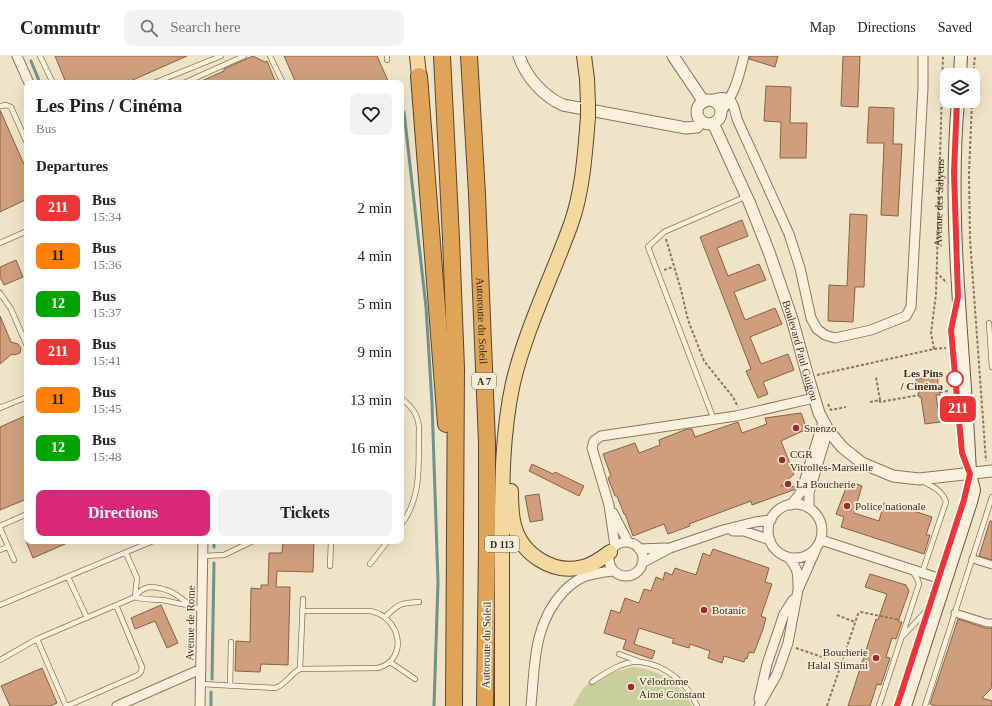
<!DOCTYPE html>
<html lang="en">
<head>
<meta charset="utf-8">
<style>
  :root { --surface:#fff; --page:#f2f2f2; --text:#222; --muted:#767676; --line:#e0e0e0; --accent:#db2777 }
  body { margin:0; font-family:Georgia,serif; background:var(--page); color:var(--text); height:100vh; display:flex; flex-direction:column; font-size:15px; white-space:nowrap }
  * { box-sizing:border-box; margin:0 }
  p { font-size:13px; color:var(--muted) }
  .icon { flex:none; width:22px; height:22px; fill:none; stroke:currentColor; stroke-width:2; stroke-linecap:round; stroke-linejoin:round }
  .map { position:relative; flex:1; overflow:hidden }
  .drawer { position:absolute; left:24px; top:24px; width:380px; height:464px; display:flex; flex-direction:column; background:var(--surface); border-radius:8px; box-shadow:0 4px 16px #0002 }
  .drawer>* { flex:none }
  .badge { padding:0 8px; border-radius:6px; font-size:14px; line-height:26px }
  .tools { position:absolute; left:940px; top:12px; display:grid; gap:8px }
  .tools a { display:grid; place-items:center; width:40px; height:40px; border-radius:8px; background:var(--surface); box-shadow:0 4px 16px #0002; font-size:20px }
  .map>.badge { position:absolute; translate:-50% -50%; box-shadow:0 0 0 2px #fff }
  h2 { padding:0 12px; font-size:15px; line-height:36px }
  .round { display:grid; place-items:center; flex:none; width:42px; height:42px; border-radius:8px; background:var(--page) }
  .headline { display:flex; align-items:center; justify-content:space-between; height:68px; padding:0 12px }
  h1 { font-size:19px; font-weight:600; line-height:30px }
  .cta { display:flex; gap:8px; margin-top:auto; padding:8px 12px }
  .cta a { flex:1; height:46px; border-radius:8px; background:var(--accent); color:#fff; font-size:16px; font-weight:600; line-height:46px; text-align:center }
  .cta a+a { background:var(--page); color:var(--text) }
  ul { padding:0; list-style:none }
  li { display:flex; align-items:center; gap:12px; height:48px; padding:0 12px }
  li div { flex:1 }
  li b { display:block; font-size:15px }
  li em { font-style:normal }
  li .badge { min-width:44px; font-weight:700; text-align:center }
  header { display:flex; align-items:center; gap:24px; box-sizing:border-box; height:56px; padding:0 20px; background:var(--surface); border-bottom:1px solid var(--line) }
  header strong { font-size:19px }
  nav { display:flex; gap:22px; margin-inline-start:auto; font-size:14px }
  .search { width:280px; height:36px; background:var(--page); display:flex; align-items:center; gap:10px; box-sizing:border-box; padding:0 14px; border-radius:8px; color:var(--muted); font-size:15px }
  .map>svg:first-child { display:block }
  .green { fill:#c9cf9b }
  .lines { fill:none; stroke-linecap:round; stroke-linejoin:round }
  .stream { stroke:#6f938a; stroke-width:3 }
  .building { fill:#cf9f7d; stroke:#8d5f41 }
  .service-casing { stroke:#8d765c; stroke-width:6 }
  .pedestrian-casing { stroke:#8d765c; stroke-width:9 }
  .minor-casing { stroke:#8d765c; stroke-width:11 }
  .tertiary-casing { stroke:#8d765c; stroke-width:13 }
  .secondary-casing { stroke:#6f573f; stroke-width:14 }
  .primary-casing { stroke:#5b4430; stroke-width:16 }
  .motorway-casing { stroke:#5b4430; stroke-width:18 }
  .path { stroke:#8d765c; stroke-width:2; stroke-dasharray:3 2; stroke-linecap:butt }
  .service { stroke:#faf1dc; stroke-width:4.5 }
  .pedestrian { stroke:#faf1dc; stroke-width:7 }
  .minor { stroke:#faf1dc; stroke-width:9 }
  .tertiary { stroke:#faf1dc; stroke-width:11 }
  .secondary { stroke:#faf1dc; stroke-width:12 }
  .primary { stroke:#f3d9a0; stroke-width:14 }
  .motorway { stroke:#e0a458; stroke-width:16 }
  .primary-bridge-casing { stroke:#5b4430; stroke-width:16; stroke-linecap:butt }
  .primary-bridge { stroke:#f3d9a0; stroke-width:14 }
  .line-casing { stroke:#fff; stroke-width:9 }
  .line { stroke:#ee3536; stroke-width:6 }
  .stop-dot { fill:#fff; stroke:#ee3536; stroke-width:2 }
  .poi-dot { fill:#9e2a2b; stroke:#f7eed8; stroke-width:1.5 }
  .labels { text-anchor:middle; stroke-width:3.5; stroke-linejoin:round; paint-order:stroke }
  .shield { fill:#f7eed8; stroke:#756857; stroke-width:1 }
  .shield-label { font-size:10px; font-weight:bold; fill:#3d2e20 }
  .street-label { font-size:11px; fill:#3d2e20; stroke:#f7eed8 }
  .stop-label { font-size:11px; font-weight:bold; fill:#3d2e20; stroke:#f7eed8; text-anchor:end }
  .poi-label { font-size:11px; fill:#3d2e20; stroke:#f7eed8; text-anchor:start }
</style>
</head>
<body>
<header>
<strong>Commutr</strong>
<div class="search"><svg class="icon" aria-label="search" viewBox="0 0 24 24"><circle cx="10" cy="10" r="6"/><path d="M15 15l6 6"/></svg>Search here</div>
<nav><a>Map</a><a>Directions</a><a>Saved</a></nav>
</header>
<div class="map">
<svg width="992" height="650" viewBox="0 0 992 650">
  <rect width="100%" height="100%" fill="#f0e4c8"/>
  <path class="green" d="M632,611C658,613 681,627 692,650H573L582,634L591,624L595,628L613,616Z"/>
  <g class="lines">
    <path class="stream" d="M31,5L40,27
      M404,56L426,251L432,347L438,526L434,650
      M214,485V491
      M212,623L214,507
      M211,650V636"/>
  </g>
  <path class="building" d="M55,0H187L126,27H66Z
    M253,0L265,6L267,5L276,27H197L224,15V13Z
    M284,0H377L389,27H296Z
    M750,0H778L775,11L749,3Z
    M843,0H860L858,51L841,50Z
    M766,30L791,31L790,67H807L806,102H780L781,66L764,65Z
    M869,51L894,52L893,88H902L898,160L881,159L884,87H867Z
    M0,54L27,115V143L0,156Z
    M850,158L867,159L864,231H855L853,266L828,265L829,229L847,230Z
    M742,164L748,180L717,192L728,220L759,208L766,224L734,236L745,264L775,252L782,268L750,281L761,308L788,298L794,314L763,326L768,338L758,342L746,315L751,313L700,181Z
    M16,204L23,221L4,229L0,221V211Z
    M0,260L11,286L18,288L21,292L20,297L14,299L12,298L0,308Z
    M937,320L940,339H936L940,366L925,368L921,341H919L916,323Z
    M801,357L807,373L781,385L794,418L781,430L796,431V433L752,449L751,445L689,468L690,470L668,478L664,468L633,480L625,458H624L617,440H615L608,422L611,420L603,398L635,387L639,397L660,389L659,384L687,373H692L695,381L738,366L742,377L767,368L765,362Z
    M27,359V443L0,454V371Z
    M532,408L553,418L555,416L584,430L579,440L529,415Z
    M855,427L862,430L854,457L879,465L884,447L892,450L893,448L932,461L926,479H930L924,498L841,471L844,461L836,458L847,429L854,431Z
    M539,438L543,464L530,466L525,440Z
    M990,465H992V504L979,500Z
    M26,485H72L33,502Z
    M283,485H314L313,516L277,515L276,531H290V533L288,609L261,608L260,616L235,615L236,585L250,586L251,532L261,533V529H268L269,497H282Z
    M713,493L769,512L765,526L772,528L761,560L766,562L763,573L754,597L749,596L747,603L745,602L744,606L724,600L722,607L708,602L710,595L690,588L689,592L672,587L674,583L639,572L634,588L655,595L652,603L623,593L626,584L604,577L611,554L620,557L625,542L639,547L644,533L651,535L656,521L663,524L665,516L672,519L675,512L696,519L703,497L710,500Z
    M870,518L906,529L909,535L898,566H902L896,583L892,582L886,601L890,602L881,629L877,628L870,650H848L876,563L878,564L887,538L865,531Z
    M161,549L178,587L167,592L155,565L135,573L131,562Z
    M958,563L985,572H992V623L991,633L982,642L992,645V650H936L930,648Z
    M42,612L57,647L50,650H10L1,630Z"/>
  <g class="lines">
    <defs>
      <path id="service" d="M40,0L53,27
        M270,0L283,27
        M387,0V4
        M154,27L221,0
        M184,27L244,0
        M0,50L6,49L11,51L27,87
        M0,187L27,175
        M0,237L11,253L27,290
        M955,256L951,274L962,397L965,403
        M989,267L992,311
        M401,342C411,350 418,358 419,371C418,405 423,440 401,469
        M0,352L27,341
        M714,364L648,191L664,176L747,140
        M922,425C932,430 942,434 946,446L922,517
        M0,470L27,458
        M0,472L14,504
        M0,494L8,491
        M203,500L224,499L253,485
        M370,508L388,485
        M330,510L331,485
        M68,521L87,562
        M150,531C169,532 176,538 190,549C180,549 171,545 161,544C152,543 144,544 135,541C139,535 143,532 150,531Z
        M0,549L153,485
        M190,549L202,555
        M385,561C399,548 399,547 419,546
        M903,580L928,553
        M37,583L66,650
        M619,598L638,605
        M0,604L37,583L135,541L137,522L126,497
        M390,606L415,623
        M300,613L303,543
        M592,626C605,617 624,604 641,606C665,609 688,627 697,650
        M201,628L275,632C286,629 290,618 300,613L378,612C410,603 400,560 370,555H302
        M230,630L231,586
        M67,650L138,619L141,616L142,611L116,549
        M879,650L919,528L917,522L912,515
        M925,650L992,441"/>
      <path id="pedestrian" d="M973,503L992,509
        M955,557L987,567H992"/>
      <path id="minor" d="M17,0L29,27
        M708,45C730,37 732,42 737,63L789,178L800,212L811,262L817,273L825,279L835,282L871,274L906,260L911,251L923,32V0
        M720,57C735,37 738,24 744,0
        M768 475a27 27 0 1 1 54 0a27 27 0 1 1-54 0Z
        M791,449L801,436L823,366
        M809,452V437L828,374
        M613,457L628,486
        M733,475H744L770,484
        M821,484L938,522
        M609 503a17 17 0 1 1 34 0a17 17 0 1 1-34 0Z
        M615,490L609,449L592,392L594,385L601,380L736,360L814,342
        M639,493L666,492
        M788,501C798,513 798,516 798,531
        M642,507L670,492L723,474L755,466L771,464
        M759,643L767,608L784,558L793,544
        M117,650L201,613
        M200,650L203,485
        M531,650C535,608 533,568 564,535C570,529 578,523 586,520C595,517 604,516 613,515
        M759,650L777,618L788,587L798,534L816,493"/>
      <g id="tertiary">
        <path d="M519,0C526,21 543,40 563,49L686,72L697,71L701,65"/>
        <path d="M673,0L704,46"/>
        <circle cx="709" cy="56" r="12"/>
        <path id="s2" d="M713,67L750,148L769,196L792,263L808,321L819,357L828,374L842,391L862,407L893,420L919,423L992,415"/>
      </g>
      <path id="secondary" d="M960,19L961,0
        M905,650L971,446L974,434L970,418C965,294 947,169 958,45"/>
      <path id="primary" d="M417,0L419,20
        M584,0L587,23L588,48
        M511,435C511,446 511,458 514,469C521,498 553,519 583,511C593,509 602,502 610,496
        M502,650C502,598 502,545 502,493C502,437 501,382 513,327C526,272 552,221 571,168C583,134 585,97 588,61"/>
      <g id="motorway">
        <path d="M442,0L451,183L456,312L454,650"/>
        <path id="s3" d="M469,0L477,138L487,387V490L485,650"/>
        <path d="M419,20L446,368"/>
      </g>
    </defs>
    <use href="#service" class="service-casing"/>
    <use href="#pedestrian" class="pedestrian-casing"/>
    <use href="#minor" class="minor-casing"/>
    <use href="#tertiary" class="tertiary-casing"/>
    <use href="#secondary" class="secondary-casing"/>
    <use href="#primary" class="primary-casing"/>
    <use href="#motorway" class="motorway-casing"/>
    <g class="path">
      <path d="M973,19L975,0"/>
      <path d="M972,45L969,118L970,183L986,405"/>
      <path d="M666,183L681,234L688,264L704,305L733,341L738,351"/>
      <path d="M664,214L673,211"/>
      <path d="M936,216L947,227"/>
      <path id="s1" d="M934,293L931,277L936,238L943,0"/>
      <path d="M817,319L934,293L946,292"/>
      <path d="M940,336L949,335"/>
      <path d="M880,344V346L919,339"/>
      <path d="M870,346L880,344L876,321"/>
      <path d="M828,348L831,354L846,351"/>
      <path d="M837,559L855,566"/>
      <path d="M796,592L825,602"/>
      <path d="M827,650L858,558L861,556L900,564"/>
    </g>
    <use href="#service" class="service"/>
    <use href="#pedestrian" class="pedestrian"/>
    <use href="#minor" class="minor"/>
    <use href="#tertiary" class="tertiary"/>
    <use href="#secondary" class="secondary"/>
    <use href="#primary" class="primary"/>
    <use href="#motorway" class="motorway"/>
    <defs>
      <path id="primary-bridge" d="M588,61V48"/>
    </defs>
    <use href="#primary-bridge" class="primary-bridge-casing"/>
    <use href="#primary-bridge" class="primary-bridge"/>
  </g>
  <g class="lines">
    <defs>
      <path id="line" d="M897,650L964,444L970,418L962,397L951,274L958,241L954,116L957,45"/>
    </defs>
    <use href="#line" class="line-casing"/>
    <use href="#line" class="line"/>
  </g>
  <circle class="stop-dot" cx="955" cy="323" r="8"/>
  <g class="poi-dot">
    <circle cx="796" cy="372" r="4"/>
    <circle cx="782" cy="404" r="4"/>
    <circle cx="788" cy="428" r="4"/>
    <circle cx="847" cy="450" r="4"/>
    <circle cx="704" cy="554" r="4"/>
    <circle cx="876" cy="602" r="4"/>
    <circle cx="631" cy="631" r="4"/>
  </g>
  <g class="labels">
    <g class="shield">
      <rect x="472" y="317" width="24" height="16" rx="3"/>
      <rect x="485" y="480" width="34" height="16" rx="3"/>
    </g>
    <g class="shield-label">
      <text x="484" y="329">A 7</text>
      <text x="502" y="492">D 113</text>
    </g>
    <g class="street-label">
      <text dy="4" stroke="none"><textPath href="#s1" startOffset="147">Avenue des Salyens</textPath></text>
      <text dy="4" stroke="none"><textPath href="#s3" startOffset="265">Autoroute du Soleil</textPath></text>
      <text dy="4" stroke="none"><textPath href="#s2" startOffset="244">Boulevard Paul Guigou</textPath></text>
      <text transform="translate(190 567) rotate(-89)" y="4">Avenue de Rome</text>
      <text transform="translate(486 589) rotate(-89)" y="4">Autoroute du Soleil</text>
    </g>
    <g class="stop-label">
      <text x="943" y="321">Les Pins<tspan x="943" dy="13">/ Cinéma</tspan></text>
    </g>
    <g class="poi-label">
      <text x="804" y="376">Snenzo</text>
      <text x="790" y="402">CGR<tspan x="790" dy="13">Vitrolles-Marseille</tspan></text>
      <text x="796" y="432">La Boucherie</text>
      <text x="855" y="454">Police nationale</text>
      <text x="712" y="558">Botanic</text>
      <text x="868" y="600" text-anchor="end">Boucherie<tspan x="868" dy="13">Halal Slimani</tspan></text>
      <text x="639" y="629">Vélodrome<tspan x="639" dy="13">Aimé Constant</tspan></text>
    </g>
  </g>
</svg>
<div class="tools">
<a><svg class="icon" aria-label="layers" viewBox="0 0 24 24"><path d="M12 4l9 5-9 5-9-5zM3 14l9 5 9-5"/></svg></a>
</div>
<b class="badge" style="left:958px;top:353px;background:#ee3536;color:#fff">211</b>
<section class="drawer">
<div class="headline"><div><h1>Les Pins / Cinéma</h1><p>Bus</p></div><a class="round"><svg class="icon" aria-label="heart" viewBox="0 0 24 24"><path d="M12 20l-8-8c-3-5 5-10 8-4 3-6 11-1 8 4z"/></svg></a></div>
<h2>Departures</h2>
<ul>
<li><span class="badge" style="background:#ee3536;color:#fff">211</span><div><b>Bus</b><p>15:34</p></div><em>2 min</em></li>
<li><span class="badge" style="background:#ff8000;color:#111">11</span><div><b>Bus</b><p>15:36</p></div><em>4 min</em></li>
<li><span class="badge" style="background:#00a400;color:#fff">12</span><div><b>Bus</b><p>15:37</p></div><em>5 min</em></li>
<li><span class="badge" style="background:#ee3536;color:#fff">211</span><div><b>Bus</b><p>15:41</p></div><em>9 min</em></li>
<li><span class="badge" style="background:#ff8000;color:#111">11</span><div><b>Bus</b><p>15:45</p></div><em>13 min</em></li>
<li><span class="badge" style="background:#00a400;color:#fff">12</span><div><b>Bus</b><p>15:48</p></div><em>16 min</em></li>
</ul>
<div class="cta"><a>Directions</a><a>Tickets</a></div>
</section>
</div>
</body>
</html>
